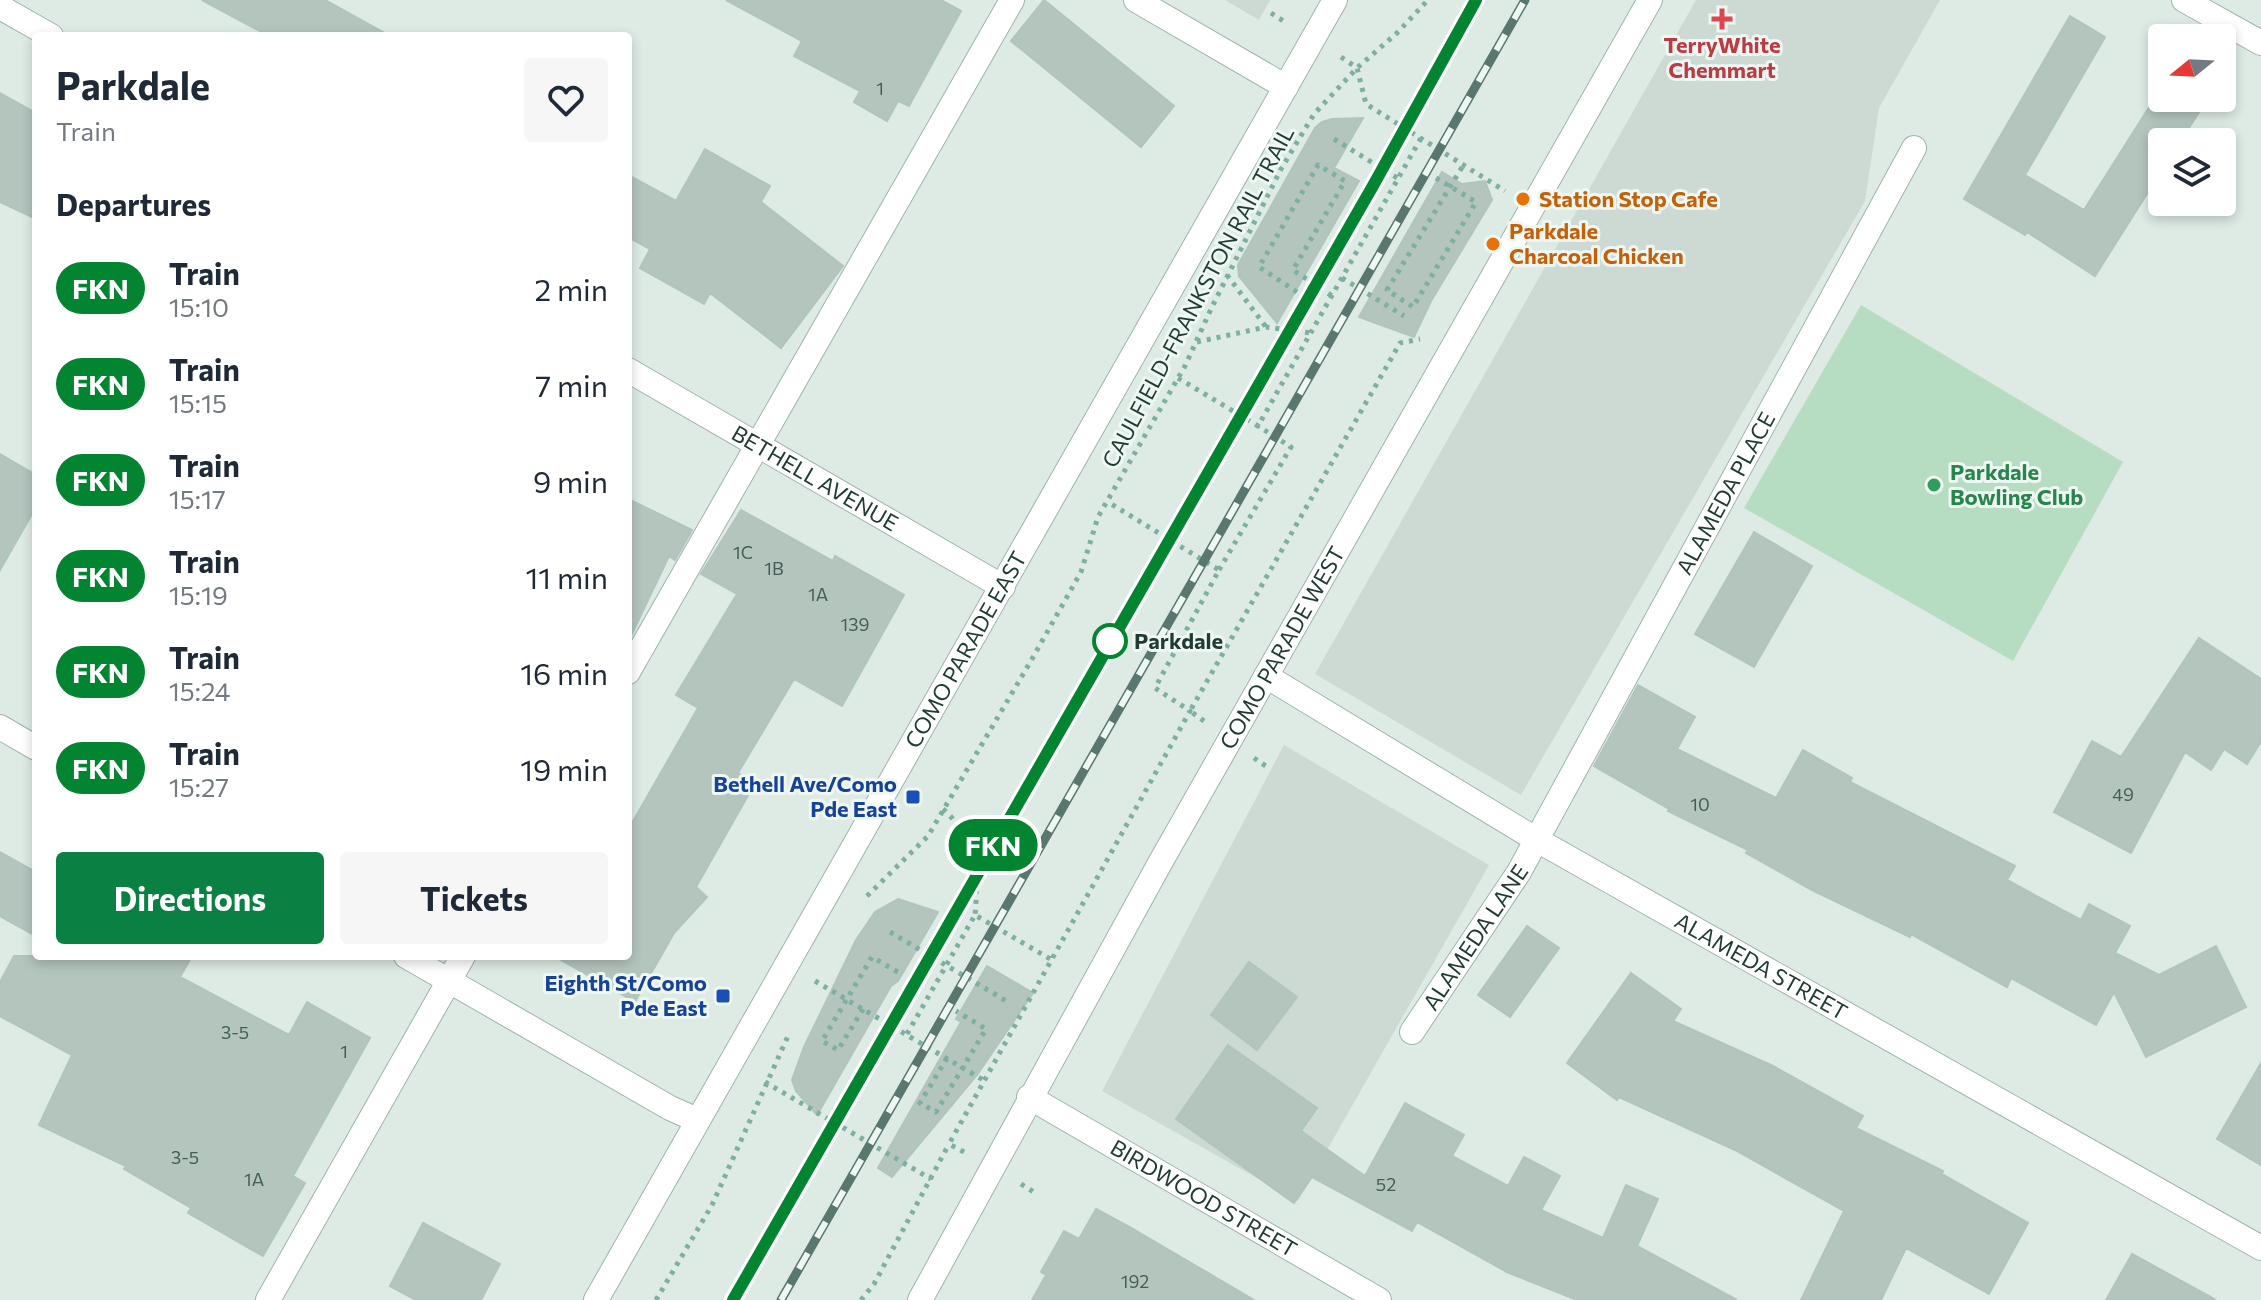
<!DOCTYPE html>
<html lang="en">
<head>
<meta charset="utf-8">
<style>
  :root { --surface:#fff; --page:#f6f6f7; --text:#1f2937; --muted:#747a83; --accent:#0b8043 }
  body { margin:0; font-family:Commissioner,sans-serif; background:var(--page); color:var(--text); height:100vh; display:flex; flex-direction:column; font-size:30px; white-space:nowrap }
  * { box-sizing:border-box; margin:0 }
  p { font-size:26px; color:var(--muted) }
  .icon { flex:none; width:44px; height:44px; fill:none; stroke:currentColor; stroke-width:2; stroke-linecap:round; stroke-linejoin:round }
  .map { position:relative; flex:1; overflow:hidden }
  .details { position:absolute; left:32px; top:32px; width:600px; height:928px; display:flex; flex-direction:column; background:var(--surface); border-radius:8px; box-shadow:0 4px 12px #0003 }
  .details>* { flex:none }
  .badge { padding:0 16px; border-radius:26px; font-size:28px; line-height:52px }
  .needle { width:52px; rotate:252deg }
  .tools { position:absolute; left:2148px; top:24px; display:grid; gap:16px }
  .tools a { display:grid; place-items:center; width:88px; height:88px; border-radius:8px; background:var(--surface); box-shadow:0 4px 12px #0003; font-size:40px }
  .map>.badge { position:absolute; translate:-50% -50%; box-shadow:0 0 0 4px #fff }
  h2 { padding:0 24px; font-size:30px; line-height:72px }
  .round { display:grid; place-items:center; flex:none; width:84px; height:84px; border-radius:8px; background:var(--page) }
  .overview { display:flex; align-items:center; justify-content:space-between; height:136px; padding:0 24px }
  h1 { font-size:38px; font-weight:700; line-height:60px }
  .cta { display:flex; gap:16px; margin-top:auto; padding:16px 24px }
  .cta a { flex:1; height:92px; border-radius:8px; background:var(--accent); color:#fff; font-size:32px; font-weight:700; line-height:92px; text-align:center }
  .cta a+a { background:var(--page); color:var(--text) }
  ul { padding:0; list-style:none }
  li { display:flex; align-items:center; gap:24px; height:96px; padding:0 24px }
  li div { flex:1 }
  li b { display:block; font-size:30px }
  li em { font-style:normal }
  li .badge { min-width:88px; font-weight:700; text-align:center }
  .map>svg:first-child { display:block }
  .built { fill:#cddad4 }
  .green { fill:#b6ddc1 }
  .building { fill:#b4c5be; stroke:#b1c4bd; stroke-width:2 }
  .lines { fill:none; stroke-linecap:round; stroke-linejoin:round }
  .minor-casing { stroke:#a1b3ac; stroke-width:26 }
  .path { stroke:#7eafa1; stroke-width:5; stroke-dasharray:4 6; stroke-linecap:butt }
  .minor { stroke:#fff; stroke-width:24 }
  .rail-casing { stroke:#59776f; stroke-width:9 }
  .rail { stroke:#eff7f3; stroke-width:6; stroke-dasharray:18; stroke-linecap:butt }
  .line-casing { stroke:#fff; stroke-width:18 }
  .line { stroke:#028430; stroke-width:12 }
  .health-dot { fill:#e0444e; stroke:#eff7f3; stroke-width:3 }
  .food-dot { fill:#e8710a; stroke:#eff7f3; stroke-width:3 }
  .leisure-dot { fill:#2e9e5b; stroke:#eff7f3; stroke-width:3 }
  .stop-dot { fill:#fff; stroke:#028430; stroke-width:4 }
  .transit-dot { fill:#1a4fb4; stroke:#eff7f3; stroke-width:3 }
  .labels { text-anchor:middle; stroke-width:6; stroke-linejoin:round; paint-order:stroke }
  .number-label { font-size:18px; fill:#445e56 }
  .health-label { font-size:22px; font-weight:bold; fill:#be3a42; stroke:#eff7f3 }
  .food-label { font-size:22px; font-weight:bold; fill:#c56008; stroke:#eff7f3; text-anchor:start }
  .street-label { font-size:22px; fill:#1f3b34; stroke:#eff7f3 }
  .leisure-label { font-size:22px; font-weight:bold; fill:#27864d; stroke:#eff7f3; text-anchor:start }
  .stop-label { font-size:22px; font-weight:bold; fill:#1f3b34; stroke:#eff7f3; text-anchor:start }
  .transit-label { font-size:22px; font-weight:bold; fill:#164399; stroke:#eff7f3; text-anchor:end }
</style>
</head>
<body>
<div class="map">
<svg width="2261" height="1300" viewBox="0 0 2261 1300">
  <rect width="100%" height="100%" fill="#deebe5"/>
  <path class="built" d="M1225,0H1270L1259,20Z
    M1696,0H1940L1879,108L1865,201L1521,795L1315,674Z
    M1284,745L1489,865L1298,1201L1102,1091Z"/>
  <path class="green" d="M1861,305L2123,462L2013,661L1744,508Z"/>
  <path class="building" d="M202,0H325L390,36H269Z
    M726,0H941L961,11L909,106L898,101L887,121L854,102L860,91L794,56L802,41Z
    M1044,0L1174,106L1141,147L1011,41Z
    M2070,16L2105,37L2025,175L2084,210L2162,87V98H2208L2180,142H2162V170L2095,276L2027,232L2025,235L1964,199Z
    M0,93L36,113V219L0,202Z
    M1363,118L1334,168L1359,181L1277,323L1239,276L1238,265L1315,128L1322,122L1332,119Z
    M705,149L770,186L761,202L843,266L781,348L710,293L704,304L640,268L650,249L628,237V175L676,201Z
    M1442,172L1462,184L1485,181L1492,200L1431,301L1414,337L1359,317Z
    M0,454L36,475V507L0,570Z
    M628,499L692,530L675,560L669,556L628,642Z
    M741,510L833,561L835,556L904,595L842,706L794,679L738,773L755,783L696,887L707,897L674,933L628,1014V998L554,956H628V830L698,708L676,695L737,594L701,574Z
    M1754,532L1812,566L1754,667L1695,634Z
    M2199,638L2261,679V742L2247,764L2224,749L2211,770L2185,752L2131,853L2054,812L2092,741L2121,757Z
    M1638,685L1695,717L1677,749L1776,798L1803,750L1852,778L1850,782L2015,866L2007,880L2081,920L2089,904L2130,926L2115,953L2159,975L2216,946L2246,1007L2146,1057L2114,992L2096,1025L2011,978L2007,987L1911,934L1910,937L1812,890L1746,853L1748,850L1668,811L1669,809L1594,766Z
    M0,852L36,872V936L0,916Z
    M898,899L938,912L898,981L891,986L817,1115L796,1091L792,1080L804,1047L856,940L875,912Z
    M1527,926L1559,948L1510,1017L1478,995Z
    M14,956H192L180,977L289,1035L307,1002L370,1038L293,1176L305,1183L263,1256L188,1213L191,1208L124,1169L126,1166L39,1125L72,1055L0,1016V982Z
    M1249,962L1297,997L1257,1050L1211,1015Z
    M987,966L1033,993L977,1075L892,1177L878,1168L961,1022L956,1019Z
    M1631,973L1681,1009L1673,1021L1773,1066L1863,1116L1856,1128L1943,1171L1942,1174L2028,1223L1989,1294L1906,1248L1881,1300H1801L1844,1211L1735,1150L1619,1097L1617,1100L1567,1063Z
    M1228,1045L1317,1108L1301,1131L1365,1176L1405,1103L1464,1135L1452,1156L1508,1186L1524,1157L1560,1176L1541,1210L1603,1238L1626,1185L1658,1199L1637,1246L1737,1300H1577L1507,1272L1417,1222L1412,1231L1312,1177L1294,1203L1176,1119Z
    M2261,1063V1165L2217,1139Z
    M1096,1209L1128,1226L1254,1300H1032L1046,1275L1041,1272L1064,1231L1079,1239Z
    M423,1223L500,1264L481,1300H416L390,1286Z
    M2132,1254L2216,1300H2106Z"/>
  <g class="lines">
    <defs>
      <g id="minor">
        <path d="M1136,0L1286,87"/>
        <path d="M2184,0L2261,43"/>
        <path d="M0,7L51,36"/>
        <path id="s1" d="M628,370L1003,587"/>
        <path d="M628,672L1012,0"/>
        <path id="s2" d="M1266,676L1537,840L2261,1248"/>
        <path d="M0,727L36,748"/>
        <path d="M406,956L670,1108L697,1120"/>
        <path id="s3" d="M1412,1032L1519,872L1914,148"/>
        <path id="s4" d="M1029,1097L1379,1300"/>
        <path d="M268,1300L463,956"/>
        <path id="s5" d="M596,1300L1335,0"/>
        <path id="s6" d="M920,1300L1160,863L1650,0"/>
      </g>
    </defs>
    <use href="#minor" class="minor-casing"/>
    <path class="path" d="M1271,13L1285,22
      M1341,57L1357,68L1366,104L1505,191
      M1334,139L1399,179
      M1436,178L1476,202L1413,307L1387,290L1464,164
      M1227,275L1266,327
      M1342,278L1404,316
      M1297,292L1259,267L1318,165L1345,181L1293,270L1332,296
      M1197,342L1266,327L1311,333
      M1178,378L1258,426L1421,138
      M1219,570L1291,447L1258,426
      M1204,721L1190,711L1400,343L1420,339
      M1254,758L1270,769
      M943,809C974,836 979,877 975,915
      M867,896L928,836L1032,659L1081,572L1098,517L1185,366L1211,309L1281,169L1314,114L1357,68L1397,33L1428,0
      M890,932L1008,1002
      M815,981L985,1081
      M863,1009L838,1050L822,1041L872,957L903,975
      M907,1034L975,915L1052,960
      M947,1058L920,1103L936,1112L986,1029L956,1011
      M765,1082L931,1179
      M964,1152L949,1144L1190,711L1155,688L1219,570L1108,502
      M1021,1184L1037,1194
      M656,1300L712,1205L788,1036
      M861,1300L874,1284L949,1144"/>
    <use href="#minor" class="minor"/>
    <defs>
      <path id="rail" d="M733,1300L1389,157L1476,0
        M781,1300L1525,0"/>
    </defs>
    <use href="#rail" class="rail-casing"/>
    <use href="#rail" class="rail"/>
  </g>
  <g class="lines">
    <defs>
      <path id="line" d="M733,1300L1374,184L1476,0"/>
    </defs>
    <use href="#line" class="line-casing"/>
    <use href="#line" class="line"/>
  </g>
  <path class="health-dot" d="M1718 7h8v8h8v8h-8v8h-8v-8h-8v-8h8z"/>
  <g class="food-dot">
    <circle cx="1523" cy="199" r="8"/>
    <circle cx="1493" cy="244" r="8"/>
  </g>
  <circle class="leisure-dot" cx="1934" cy="485" r="8"/>
  <circle class="stop-dot" cx="1110" cy="641" r="16"/>
  <g class="transit-dot">
    <rect x="905" y="789" width="16" height="16" rx="4"/>
    <rect x="715" y="988" width="16" height="16" rx="4"/>
  </g>
  <g class="labels">
    <g class="number-label">
      <text x="880" y="95">1</text>
      <text x="743" y="559">1C</text>
      <text x="774" y="575">1B</text>
      <text x="818" y="601">1A</text>
      <text x="855" y="631">139</text>
      <text x="2123" y="801">49</text>
      <text x="1700" y="811">10</text>
      <text x="235" y="1039">3-5</text>
      <text x="344" y="1058">1</text>
      <text x="185" y="1164">3-5</text>
      <text x="254" y="1186">1A</text>
      <text x="1386" y="1191">52</text>
      <text x="1135" y="1288">192</text>
    </g>
    <g class="health-label">
      <text x="1722" y="53">TerryWhite<tspan x="1722" dy="25">Chemmart</tspan></text>
    </g>
    <g class="food-label">
      <text x="1539" y="207">Station Stop Cafe</text>
      <text x="1509" y="239">Parkdale<tspan x="1509" dy="25">Charcoal Chicken</tspan></text>
    </g>
    <g class="street-label">
      <text transform="translate(1198 297) rotate(-62)" y="8">CAULFIELD-FRANKSTON RAIL TRAIL</text>
      <text dy="8" stroke="none"><textPath href="#s1" startOffset="216">BETHELL AVENUE</textPath></text>
      <text dy="8" stroke="none"><textPath href="#s3" startOffset="624">ALAMEDA PLACE</textPath></text>
      <text dy="8" stroke="none"><textPath href="#s6" startOffset="746">COMO PARADE WEST</textPath></text>
      <text dy="8" stroke="none"><textPath href="#s5" startOffset="748">COMO PARADE EAST</textPath></text>
      <text dy="8" stroke="none"><textPath href="#s3" startOffset="114">ALAMEDA LANE</textPath></text>
      <text dy="8" stroke="none"><textPath href="#s2" startOffset="574">ALAMEDA STREET</textPath></text>
      <text dy="8" stroke="none"><textPath href="#s4" startOffset="202">BIRDWOOD STREET</textPath></text>
    </g>
    <g class="leisure-label">
      <text x="1950" y="480">Parkdale<tspan x="1950" dy="25">Bowling Club</tspan></text>
    </g>
    <g class="stop-label">
      <text x="1134" y="649">Parkdale</text>
    </g>
    <g class="transit-label">
      <text x="897" y="792">Bethell Ave/Como<tspan x="897" dy="25">Pde East</tspan></text>
      <text x="707" y="991">Eighth St/Como<tspan x="707" dy="25">Pde East</tspan></text>
    </g>
  </g>
</svg>
<div class="tools">
<a><svg class="needle" viewBox="-14 -14 28 28"><path d="M0-13l5 13h-10z" fill="#e53935"/><path d="M0 13l5-13h-10z" fill="#747a83"/></svg></a>
<a><svg class="icon" aria-label="layers" viewBox="0 0 24 24"><path d="M12 4l9 5-9 5-9-5zM3 14l9 5 9-5"/></svg></a>
</div>
<b class="badge" style="left:993px;top:845px;background:#028430;color:#fff">FKN</b>
<section class="details">
<div class="overview"><div><h1>Parkdale</h1><p>Train</p></div><a class="round"><svg class="icon" aria-label="heart" viewBox="0 0 24 24"><path d="M12 20l-8-8c-3-5 5-10 8-4 3-6 11-1 8 4z"/></svg></a></div>
<h2>Departures</h2>
<ul>
<li><span class="badge" style="background:#028430;color:#fff">FKN</span><div><b>Train</b><p>15:10</p></div><em>2 min</em></li>
<li><span class="badge" style="background:#028430;color:#fff">FKN</span><div><b>Train</b><p>15:15</p></div><em>7 min</em></li>
<li><span class="badge" style="background:#028430;color:#fff">FKN</span><div><b>Train</b><p>15:17</p></div><em>9 min</em></li>
<li><span class="badge" style="background:#028430;color:#fff">FKN</span><div><b>Train</b><p>15:19</p></div><em>11 min</em></li>
<li><span class="badge" style="background:#028430;color:#fff">FKN</span><div><b>Train</b><p>15:24</p></div><em>16 min</em></li>
<li><span class="badge" style="background:#028430;color:#fff">FKN</span><div><b>Train</b><p>15:27</p></div><em>19 min</em></li>
</ul>
<div class="cta"><a>Directions</a><a>Tickets</a></div>
</section>
</div>
</body>
</html>
